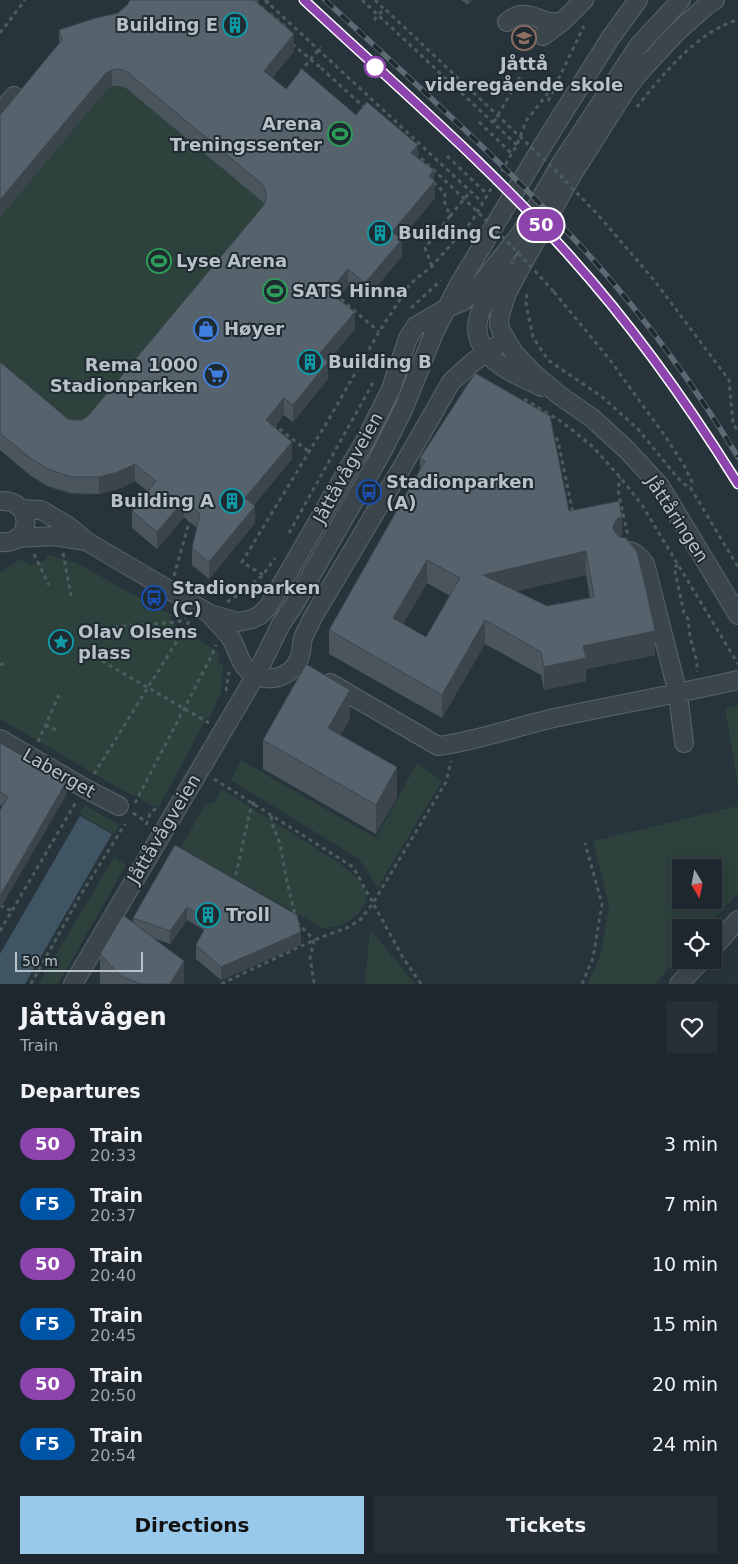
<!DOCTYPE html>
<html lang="en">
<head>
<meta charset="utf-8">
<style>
  :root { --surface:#1e272d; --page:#262f35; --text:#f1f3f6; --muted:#a1a5aa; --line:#3c4449; --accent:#98c9eb }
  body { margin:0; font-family:"DejaVu Sans",sans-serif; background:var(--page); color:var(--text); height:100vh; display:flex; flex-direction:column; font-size:19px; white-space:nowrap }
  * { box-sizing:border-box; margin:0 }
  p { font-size:16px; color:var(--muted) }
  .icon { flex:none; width:28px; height:28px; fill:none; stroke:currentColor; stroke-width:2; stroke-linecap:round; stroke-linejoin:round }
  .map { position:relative; height:984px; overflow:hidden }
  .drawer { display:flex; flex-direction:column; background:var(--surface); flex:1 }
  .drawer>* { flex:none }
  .badge { padding:0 10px; border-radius:16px; font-size:18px; line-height:32px }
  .needle { width:32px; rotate:170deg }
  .fabs { position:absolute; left:672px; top:859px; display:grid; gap:10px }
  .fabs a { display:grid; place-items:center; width:50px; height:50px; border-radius:0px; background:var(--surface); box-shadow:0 2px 12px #0003,0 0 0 1px var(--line); font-size:25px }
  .scale { position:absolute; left:15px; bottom:12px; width:128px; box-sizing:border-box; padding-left:5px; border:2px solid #b7c1c7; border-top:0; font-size:14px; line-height:18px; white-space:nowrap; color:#b7c1c7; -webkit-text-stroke:4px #202b31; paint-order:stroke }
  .map>.badge { position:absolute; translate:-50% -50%; box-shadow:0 0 0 2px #fff }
  h2 { padding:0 20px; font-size:19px; line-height:45px }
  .round { display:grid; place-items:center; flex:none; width:52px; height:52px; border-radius:0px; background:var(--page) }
  .summary { display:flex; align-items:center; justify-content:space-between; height:85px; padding:0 20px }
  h1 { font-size:24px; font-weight:700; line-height:38px }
  .cta { display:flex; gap:10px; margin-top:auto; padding:10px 20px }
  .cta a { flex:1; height:58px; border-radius:0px; background:var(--accent); color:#111; font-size:20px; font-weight:700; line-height:58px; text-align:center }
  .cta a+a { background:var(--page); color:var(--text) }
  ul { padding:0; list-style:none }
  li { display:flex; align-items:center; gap:15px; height:60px; padding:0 20px }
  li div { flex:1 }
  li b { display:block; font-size:19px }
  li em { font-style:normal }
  li .badge { min-width:55px; font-weight:700; text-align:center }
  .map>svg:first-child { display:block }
  .green { fill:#2d413d; fill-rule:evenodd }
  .water { fill:#405563 }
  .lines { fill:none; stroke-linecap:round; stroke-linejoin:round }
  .minor-casing { stroke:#59646a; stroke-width:20 }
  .path { stroke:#4b5e5c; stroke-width:3; stroke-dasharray:4 4; stroke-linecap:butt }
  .minor { stroke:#3b464c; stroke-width:18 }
  .rail-casing { stroke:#5e6a73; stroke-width:5.5 }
  .rail { stroke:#202b31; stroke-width:4; stroke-dasharray:11; stroke-linecap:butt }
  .path-bridge { stroke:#4b5e5c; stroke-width:3; stroke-dasharray:4 4; stroke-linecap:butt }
  .wall { fill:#4a555d; fill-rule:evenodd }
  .shaded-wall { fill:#3c454c }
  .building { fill:#56636c; stroke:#3c454c; fill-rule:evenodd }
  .line-casing { stroke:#fff; stroke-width:11 }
  .line { stroke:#8e44ad; stroke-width:8 }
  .stop-dot { fill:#fff; stroke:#8e44ad; stroke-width:2.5 }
  .labels { text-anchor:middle; stroke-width:4; stroke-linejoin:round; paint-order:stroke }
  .poi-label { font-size:18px; font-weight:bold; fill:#b7c1c7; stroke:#202b31; text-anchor:start }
  .street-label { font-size:18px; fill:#b7c1c7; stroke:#202b31 }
</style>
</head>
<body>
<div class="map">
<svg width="738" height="984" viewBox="0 0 738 984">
  <rect width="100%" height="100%" fill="#28343c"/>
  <path class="green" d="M61,58L295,158L146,475C109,496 74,505 36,480C23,471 12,460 0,450V131Z
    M48,555L77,563L157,608L172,614L169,621L219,652L218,662L223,665L221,693L209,718L207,717L159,807L155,805L154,807L134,795L133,796L0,719V573L19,560H22L32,565L46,560Z
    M738,706V786L725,708Z
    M241,760L376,838L417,763L442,781L378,887L359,859L231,780Z
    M222,789L341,864C353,874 366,884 367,900C358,918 343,928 323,928L181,848L205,804L214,803Z
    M85,805L119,825L114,834L79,814Z
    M738,806V893L707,927L681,928V955L655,984H588L600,957L609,906L593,841ZM681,868H714V900H681Z
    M114,857L126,865L58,984H38Z
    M370,929L415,984H365Z"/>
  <path class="water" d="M80,816L112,834L25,984H0V954Z"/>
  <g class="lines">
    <defs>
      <path id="minor" d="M715,0L706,6L676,33L638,74L626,90L572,175L522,265L507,293L500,314L499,324L501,331L514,353L534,374L559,395L592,418L627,450L660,486L738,615
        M507,22C528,3 541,28 563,21
        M543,36L563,21L584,0
        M0,113L14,96
        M516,242L560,165L639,45L681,0
        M504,268C497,283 486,297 480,313C465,354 513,374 542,387
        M0,501C35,499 33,546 0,542
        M21,509L41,510L68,526L86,541L210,614L238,622L252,619L260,615L268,607L276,594L351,464L364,443L391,389L408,338L416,326L447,308L462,302L475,291L521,233
        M17,538L54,536L86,541
        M624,551C635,550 639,557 645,564L678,694L684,743
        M210,614C216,622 224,629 230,637C237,647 238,659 246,668C260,685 289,680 298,661C302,654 301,646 303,638C306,631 310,624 313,617L404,464L451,382L473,362L505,340
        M330,683L438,746C477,741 515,727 554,718C615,705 677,694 738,680
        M0,739L86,789L119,806
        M714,947L738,920
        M73,984L256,675L281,624L294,605L382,452L403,410L434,333L458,286L543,145L611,37L638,0
        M679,984L702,960"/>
    </defs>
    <use href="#minor" class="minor-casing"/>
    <path class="path" d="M255,0L259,4L260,9
      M265,0L482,202
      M362,0L517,145
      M375,0L385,10
      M261,10L269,0
      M263,10L267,11L286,27
      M374,20L384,9
      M0,33L25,0
      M292,44L321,68
      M300,72L321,47
      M548,101L584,26
      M637,107C661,76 699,30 738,20
      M479,122L511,153
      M494,122L521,75
      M447,156L487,194
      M450,216L470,192
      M599,216L654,280L729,380L733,424L738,431
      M432,266L425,248L450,216L444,201L445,193L433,182
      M554,292L610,360L665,436L685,467L692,482L690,487
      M335,294L379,332
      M527,294L526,304L533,337L548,360L601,396L637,428L677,477L684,484L690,487L738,567
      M411,308L441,280
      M524,399L562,422L592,446L620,477L642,505L738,664
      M273,424L308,451
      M551,431L558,441L573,513
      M623,514L628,536
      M619,515L623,514L618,490L620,477
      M289,533L374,381
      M63,553L71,596
      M34,554L49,585
      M678,565L674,567L684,613L688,619L690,637L697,662V672
      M263,575L242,562L326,424L379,332L410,284L432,266L472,221L517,145L526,121L555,84
      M174,576L190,519
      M227,602L243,592L263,575L275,558
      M136,624V637
      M114,627L177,622L186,619
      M95,657L209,723
      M0,665L5,663
      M226,691L229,672
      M45,725L59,731
      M38,742L59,695
      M94,774L190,620
      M214,779L353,867L373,903L361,919L349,927L314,940L221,984
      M135,803L211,657L216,645
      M133,813L148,823
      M271,816L273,826L280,844L286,877L296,919
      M146,825L150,814L157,807
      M234,883L251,807L256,799
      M0,905L12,911
      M297,922L314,940
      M0,931L76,802
      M314,940L310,958L314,982L316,984
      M31,984L80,896L125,824
      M421,984L402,956L373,903L446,782L451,761
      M582,984L593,958L602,904L585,843"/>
    <use href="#minor" class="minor"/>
    <defs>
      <path id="rail" d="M304,0C393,83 486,163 568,254C632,325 687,402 738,484
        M325,0C409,78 495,155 574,239C636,305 691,380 738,457"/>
    </defs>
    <use href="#rail" class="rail-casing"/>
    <use href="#rail" class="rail"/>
    <path class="path-bridge" d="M386,10L553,168L599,216
      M321,68L366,109
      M415,153C464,197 510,243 554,292"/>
  </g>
  <path class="wall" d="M461,0H472L468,5Z
    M59,30L294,51L272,78L286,89L356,115L418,158L434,180L435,198L401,239L402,256L365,300L348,286L338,298L355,329L328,361V379L293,422L284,415L274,427L292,459L254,505L255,523L209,579L192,565V548L197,528L184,517L157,549L132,528V511L147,491L135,481L118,489L99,494L71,493L48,486L30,475L0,450V362L68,419L75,420H82L88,416L264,205L263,202L126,88L119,86H112L106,90L0,217V115L59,43Z
    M420,458L569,511L622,537L655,655L586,669V681L544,690L541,675L485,644L442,718L329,654V630L420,469ZM586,575L590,598L547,606L516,591ZM427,583L450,596L426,637L403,624Z
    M350,719L340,735L397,797L376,834L263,769V740Z
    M0,743L67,794L2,806L0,805Z
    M175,845L301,945L221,980L196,959V945L204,930L187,920L170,944L153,938L184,984H100V954L133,923V918Z"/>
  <path class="shaded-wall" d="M468,0H472L468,5Z
    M294,34V51L264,88V71Z
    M112,70V86L106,90L0,217V200L106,73Z
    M418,145V162L411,153Z
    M434,170V183L435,181V198L392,249V232L429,176Z
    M402,239V256L365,300V283Z
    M348,269V286L329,308V292Z
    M355,312V329L319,371V354Z
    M328,362V379L293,422V405Z
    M284,398V415L266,437V420Z
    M292,442V459L245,515V498Z
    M135,464V481L118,489L99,494V477Z
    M184,500V517L157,549V532Z
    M255,506V523L209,579V562Z
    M622,517V541L618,542L613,528L615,522L618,518Z
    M586,551V575L483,599V575Z
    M427,560V583L393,642V618Z
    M485,620V644L442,718V695Z
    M655,631V655L586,669V681L544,690V667L583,646Z
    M350,690V719L328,757V728Z
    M397,767V797L376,834V805Z
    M67,781V794L0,909V896Z
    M187,907V920L170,944V931Z
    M301,932V945L221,980V967Z
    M184,961V984H170Z"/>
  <path class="building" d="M130,0H254L294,34L264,71L286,89L302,69L356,115L367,102L418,145L411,153L434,170L429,176L435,181L392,232L402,239L365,283L348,269L329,292L355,312L319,354L328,362L293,405L284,398L266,420L292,442L245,498L255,506L209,562L192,548L200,514L184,500L157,532L132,511L156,481L135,464L118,472L99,477H71L48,469L30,458L0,433V362L68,419L75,420H82L88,416L264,205L266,199V192L263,185L126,71L119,69L112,70L106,73L0,200V115L62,40L59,30L96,18L118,13L128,4Z
    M475,373L550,416L569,511L619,501L622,517L618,518L615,522L613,528L615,532L619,537L626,538L637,552L647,593L655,631L583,646L586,658L544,667L541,652L485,620L442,695L329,630L425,461L420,458ZM586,551L594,597L547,606L483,575ZM427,560L460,578L426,637L393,618Z
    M306,664L350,690L328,728L397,767L376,805L263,740Z
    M0,743L67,781L0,896V810L8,797L0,792Z
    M175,845L297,915L301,932L221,967L196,945L209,920L187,907L170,931L133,918Z
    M123,915L184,961L170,984H140L121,976L100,954Z"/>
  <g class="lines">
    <defs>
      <path id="line" d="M304,0C393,83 486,163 568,254C632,325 687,402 738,484"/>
    </defs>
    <use href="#line" class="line-casing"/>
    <use href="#line" class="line"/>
  </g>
  <defs>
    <symbol id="building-ring" viewBox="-11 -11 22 22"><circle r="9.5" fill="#202b31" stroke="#0f9aa8" stroke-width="1.5"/><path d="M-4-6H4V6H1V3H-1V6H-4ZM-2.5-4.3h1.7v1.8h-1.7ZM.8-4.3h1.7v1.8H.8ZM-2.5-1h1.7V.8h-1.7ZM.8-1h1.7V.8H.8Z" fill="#0f9aa8"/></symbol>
    <symbol id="school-ring" viewBox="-11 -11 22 22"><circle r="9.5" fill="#202b31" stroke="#8d6e63" stroke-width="1.5"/><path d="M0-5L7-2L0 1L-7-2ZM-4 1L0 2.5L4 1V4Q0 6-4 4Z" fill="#8d6e63"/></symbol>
    <symbol id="stadium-ring" viewBox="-11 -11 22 22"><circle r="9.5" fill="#202b31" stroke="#2e9e5b" stroke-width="1.5"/><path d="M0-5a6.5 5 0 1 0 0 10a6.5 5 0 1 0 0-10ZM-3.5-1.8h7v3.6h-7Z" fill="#2e9e5b"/></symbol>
    <symbol id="shop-ring" viewBox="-11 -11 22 22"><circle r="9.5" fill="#202b31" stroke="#3f7fe0" stroke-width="1.5"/><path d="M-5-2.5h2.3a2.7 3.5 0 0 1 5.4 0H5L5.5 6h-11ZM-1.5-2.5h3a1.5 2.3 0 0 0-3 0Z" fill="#3f7fe0"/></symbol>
    <symbol id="supermarket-ring" viewBox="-11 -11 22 22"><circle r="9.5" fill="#202b31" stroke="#3f7fe0" stroke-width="1.5"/><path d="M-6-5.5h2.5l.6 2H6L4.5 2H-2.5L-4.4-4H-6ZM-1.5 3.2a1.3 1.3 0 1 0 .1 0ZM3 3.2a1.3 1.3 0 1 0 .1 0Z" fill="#3f7fe0"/></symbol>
    <symbol id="bus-ring" viewBox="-11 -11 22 22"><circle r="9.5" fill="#202b31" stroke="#1a4fb4" stroke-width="1.5"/><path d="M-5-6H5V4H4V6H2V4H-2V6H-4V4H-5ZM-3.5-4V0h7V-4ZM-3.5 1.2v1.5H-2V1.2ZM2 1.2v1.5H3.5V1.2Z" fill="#1a4fb4"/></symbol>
    <symbol id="sight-ring" viewBox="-11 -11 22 22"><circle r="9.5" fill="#202b31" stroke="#0f9aa8" stroke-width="1.5"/><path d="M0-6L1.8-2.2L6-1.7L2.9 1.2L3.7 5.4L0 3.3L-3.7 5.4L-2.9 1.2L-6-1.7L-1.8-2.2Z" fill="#0f9aa8"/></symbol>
  </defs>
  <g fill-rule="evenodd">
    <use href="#building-ring" x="221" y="11" width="28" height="28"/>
    <use href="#school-ring" x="510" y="24" width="28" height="28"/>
    <use href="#stadium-ring" x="326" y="120" width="28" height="28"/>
    <use href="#building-ring" x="366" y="219" width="28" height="28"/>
    <use href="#stadium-ring" x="145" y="247" width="28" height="28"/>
    <use href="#stadium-ring" x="261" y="277" width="28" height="28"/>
    <use href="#shop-ring" x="192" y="315" width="28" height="28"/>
    <use href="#building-ring" x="296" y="348" width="28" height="28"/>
    <use href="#supermarket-ring" x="202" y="361" width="28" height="28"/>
    <use href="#bus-ring" x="355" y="478" width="28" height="28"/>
    <use href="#building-ring" x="218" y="487" width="28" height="28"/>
    <use href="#bus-ring" x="140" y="584" width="28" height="28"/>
    <use href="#sight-ring" x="47" y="628" width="28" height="28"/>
    <use href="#building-ring" x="194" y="901" width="28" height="28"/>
  </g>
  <circle class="stop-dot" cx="375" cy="67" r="10"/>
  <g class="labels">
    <g class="poi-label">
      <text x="218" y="31" text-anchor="end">Building E</text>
      <text x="524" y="70" text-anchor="middle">Jåttå<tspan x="524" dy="21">videregående skole</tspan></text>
      <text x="322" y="130" text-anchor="end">Arena<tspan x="322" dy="21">Treningssenter</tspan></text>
      <text x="398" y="239">Building C</text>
      <text x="176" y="267">Lyse Arena</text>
      <text x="292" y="297">SATS Hinna</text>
      <text x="224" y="335">Høyer</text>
      <text x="328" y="368">Building B</text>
      <text x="198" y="371" text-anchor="end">Rema 1000<tspan x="198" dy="21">Stadionparken</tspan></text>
      <text x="386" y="488">Stadionparken<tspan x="386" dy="21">(A)</tspan></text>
      <text x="214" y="507" text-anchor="end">Building A</text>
      <text x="172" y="594">Stadionparken<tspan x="172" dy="21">(C)</tspan></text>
      <text x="78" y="638">Olav Olsens<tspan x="78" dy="21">plass</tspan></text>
      <text x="226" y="921">Troll</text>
    </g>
    <g class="street-label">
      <text transform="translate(348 468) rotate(-61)" y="6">Jåttåvågveien</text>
      <text transform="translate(677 519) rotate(57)" y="6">Jåttåringen</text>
      <text transform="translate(59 773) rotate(30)" y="6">Laberget</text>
      <text transform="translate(164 829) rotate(-59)" y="6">Jåttåvågveien</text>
    </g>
  </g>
</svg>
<div class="fabs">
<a><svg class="needle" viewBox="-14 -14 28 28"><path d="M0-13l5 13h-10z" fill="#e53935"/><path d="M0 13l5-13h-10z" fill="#a1a5aa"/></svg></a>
<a><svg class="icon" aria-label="locate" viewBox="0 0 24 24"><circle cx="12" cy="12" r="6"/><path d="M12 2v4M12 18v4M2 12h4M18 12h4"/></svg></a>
</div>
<div class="scale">50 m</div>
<b class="badge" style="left:541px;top:225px;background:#8e44ad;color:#fff">50</b>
</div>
<section class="drawer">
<div class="summary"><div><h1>Jåttåvågen</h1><p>Train</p></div><a class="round"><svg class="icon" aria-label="heart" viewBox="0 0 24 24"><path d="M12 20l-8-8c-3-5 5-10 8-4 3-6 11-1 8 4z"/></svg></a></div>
<h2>Departures</h2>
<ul>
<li><span class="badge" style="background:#8e44ad;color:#fff">50</span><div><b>Train</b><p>20:33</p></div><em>3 min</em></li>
<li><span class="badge" style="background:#0054a6;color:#fff">F5</span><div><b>Train</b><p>20:37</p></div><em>7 min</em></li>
<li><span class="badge" style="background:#8e44ad;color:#fff">50</span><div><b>Train</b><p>20:40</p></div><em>10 min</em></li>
<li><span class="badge" style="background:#0054a6;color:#fff">F5</span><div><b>Train</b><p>20:45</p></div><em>15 min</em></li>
<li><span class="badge" style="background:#8e44ad;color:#fff">50</span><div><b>Train</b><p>20:50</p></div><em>20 min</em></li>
<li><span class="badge" style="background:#0054a6;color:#fff">F5</span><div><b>Train</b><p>20:54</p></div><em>24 min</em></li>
</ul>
<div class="cta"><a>Directions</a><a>Tickets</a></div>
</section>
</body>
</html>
